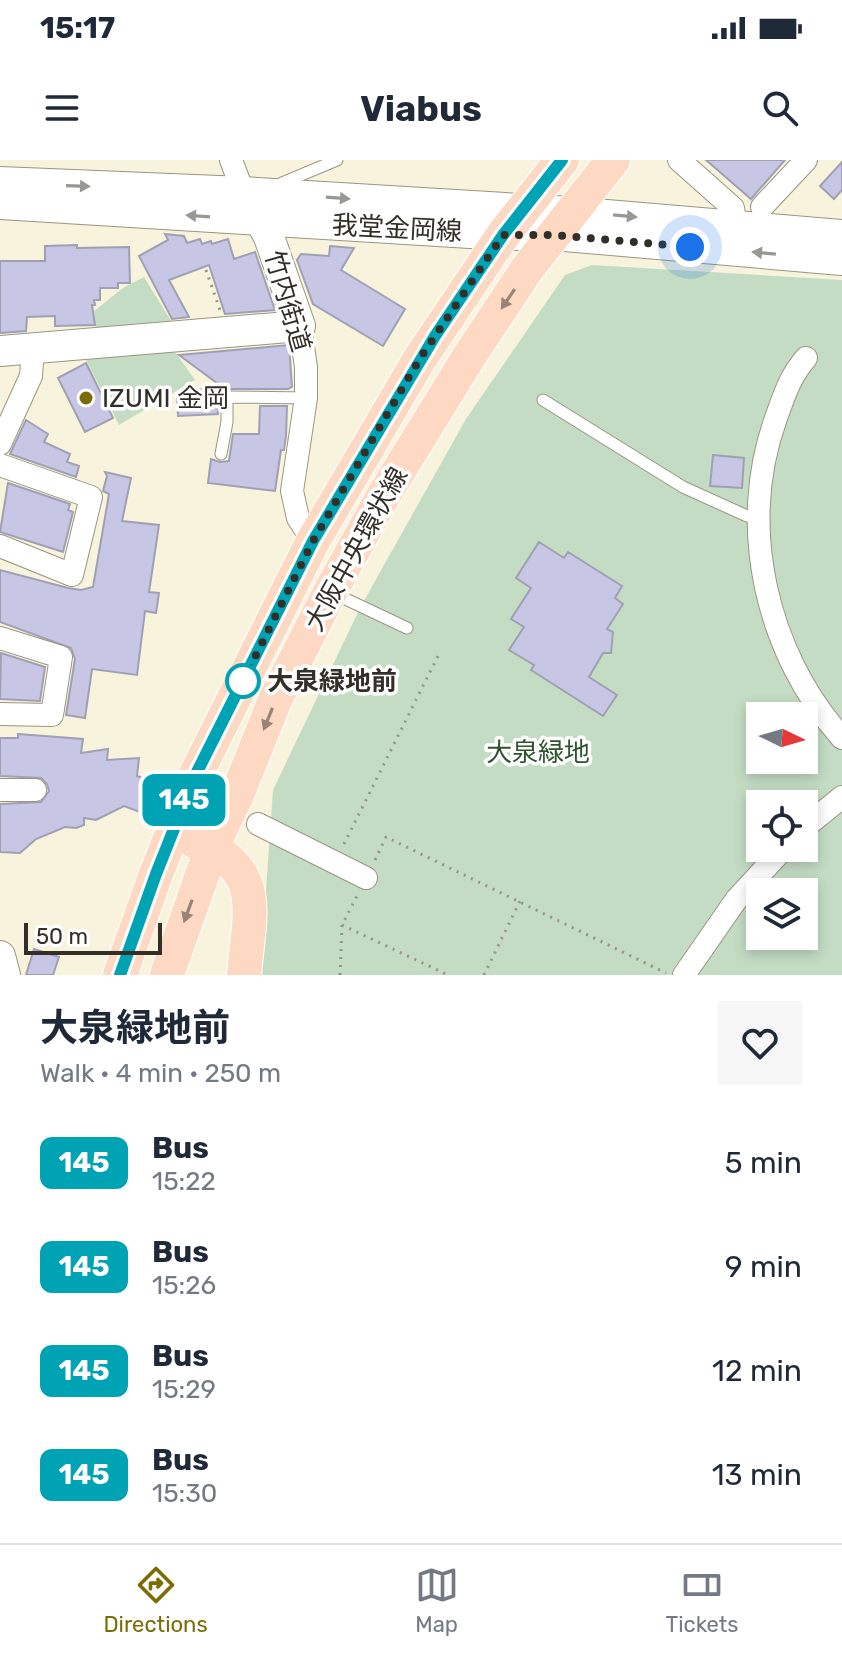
<!DOCTYPE html>
<html lang="en">
<head>
<meta charset="utf-8">
<style>
  :root { --surface:#fff; --page:#f6f6f7; --text:#1f2937; --muted:#747a83; --line:#e0e1e3; --accent:#7b6c06 }
  body { margin:0; font-family:Rubik,"Noto Sans JP",sans-serif; background:var(--page); color:var(--text); height:100vh; display:flex; flex-direction:column; font-size:30px; white-space:nowrap }
  * { box-sizing:border-box; margin:0 }
  p { font-size:26px; color:var(--muted) }
  .icon { flex:none; width:44px; height:44px; fill:none; stroke:currentColor; stroke-width:2; stroke-linecap:round; stroke-linejoin:round }
  .map { position:relative; height:815px; overflow:hidden }
  .side { display:flex; flex-direction:column; background:var(--surface); flex:1 }
  .side>* { flex:none }
  .badge { padding:0 16px; border-radius:12px; font-size:28px; line-height:52px }
  .needle { width:52px; rotate:95deg }
  .controls { position:absolute; left:746px; top:542px; display:grid; gap:16px }
  .controls a { display:grid; place-items:center; width:72px; height:72px; border-radius:0px; background:var(--surface); box-shadow:0 4px 12px #0003; font-size:40px }
  .scale { position:absolute; left:24px; bottom:20px; width:138px; box-sizing:border-box; padding-left:8px; border:4px solid #312f27; border-top:0; font-size:22px; line-height:28px; white-space:nowrap; color:#312f27; -webkit-text-stroke:6px #fff; paint-order:stroke }
  .you { position:absolute; width:40px; height:40px; margin:-20px; border:6px solid #fff; border-radius:50%; background:#1a73e8; box-shadow:0 0 0 12px #1a73e833 }
  .map>.badge { position:absolute; translate:-50% -50%; box-shadow:0 0 0 4px #fff }
  .round { display:grid; place-items:center; flex:none; width:84px; height:84px; border-radius:0px; background:var(--page) }
  .overview { display:flex; align-items:center; justify-content:space-between; height:136px; padding:0 40px }
  h1 { font-size:38px; font-weight:700; line-height:60px }
  ul { padding:0; list-style:none }
  li { display:flex; align-items:center; gap:24px; height:104px; padding:0 40px }
  li div { flex:1 }
  li b { display:block; font-size:30px }
  li em { font-style:normal }
  li .badge { min-width:88px; font-weight:700; text-align:center }
  .status { display:flex; justify-content:space-between; align-items:center; height:56px; padding:0 40px; background:var(--surface); direction:ltr }
  .status svg { height:22px; fill:currentColor }
  header { display:flex; justify-content:space-between; align-items:center; height:104px; padding:0 40px; background:var(--surface); font-size:36px; font-weight:700 }
  .dock { display:flex; justify-content:space-around; align-items:center; height:112px; border-top:2px solid var(--line); background:var(--surface); font-size:22px; color:var(--muted) }
  .dock a { display:grid; justify-items:center; gap:4px }
  .dock .selected { color:var(--accent) }
  .map>svg:first-child { display:block }
  .green { fill:#c4dcc4; fill-rule:evenodd }
  .building { fill:#c7c6e5; stroke:#a0a0b4; stroke-width:2 }
  .lines { fill:none; stroke-linecap:round; stroke-linejoin:round }
  .lane-casing { stroke:#9a9580; stroke-width:13 }
  .street-casing { stroke:#9a9580; stroke-width:24 }
  .secondary-casing { stroke:#9a9580; stroke-width:32 }
  .primary-casing { stroke:#fff; stroke-width:36 }
  .path { stroke:#999585; stroke-width:3; stroke-dasharray:2 6; stroke-linecap:butt }
  .lane { stroke:#fff; stroke-width:11 }
  .street { stroke:#fff; stroke-width:22 }
  .secondary { stroke:#fff; stroke-width:30 }
  .primary { stroke:#fdd8c2; stroke-width:34 }
  .oneway { fill:#989793 }
  .oneway2 { fill:#978474 }
  .line-casing { stroke:#fff; stroke-width:18 }
  .line { stroke:#00a3b4; stroke-width:12 }
  .walk { stroke:#312f27; stroke-width:8; stroke-dasharray:0 14.4 }
  .poi-dot { fill:#7b6c06; stroke:#fff; stroke-width:3 }
  .stop-dot { fill:#fff; stroke:#00a3b4; stroke-width:4 }
  .labels { text-anchor:middle; stroke-width:7; stroke-linejoin:round; paint-order:stroke }
  .street-label { font-size:26px; fill:#312f27; stroke:#fff }
  .poi-label { font-size:26px; fill:#312f27; stroke:#fff; text-anchor:start }
  .stop-label { font-size:26px; font-weight:bold; fill:#312f27; stroke:#fff; text-anchor:start }
  .park-label { font-size:26px; fill:#2d532f; stroke:#fff }
</style>
</head>
<body>
<div class="status"><b>15:17</b><svg viewBox="0 0 49 12"><path d="M0 12V9h3v3zM5 12V6h3v6zM10 12V3h3v9zM15 12V0h3v12zM26 1h20v11H26zM47 4h2v5h-2z"/></svg></div>
<header><svg class="icon" aria-label="menu" viewBox="0 0 24 24"><path d="M4 6h16M4 12h16M4 18h16"/></svg>Viabus<svg class="icon" aria-label="search" viewBox="0 0 24 24"><circle cx="10" cy="10" r="6"/><path d="M15 15l6 6"/></svg></header>
<div class="map">
<svg width="842" height="815" viewBox="0 0 842 815">
  <rect width="100%" height="100%" fill="#f8f3dc"/>
  <path class="green" d="M592,105L842,120V815H260L273,630L361,446L466,259L565,115ZM760,556H804V600H760ZM760,644H804V688H760ZM760,732H804V776H760Z
    M144,117L173,164L96,171L94,151L123,128Z
    M173,189L195,220L119,265L84,196Z"/>
  <path class="building" d="M706,0H785L751,39Z
    M842,2V30L834,39L820,26Z
    M165,74L184,76L187,83L200,79L202,84L211,81L212,84L228,79L234,99L255,92L275,150L225,154L209,105L169,120L189,157L172,159L139,96L168,80Z
    M77,85V88L129,87L130,123H118V128H100V140H94L95,145H92L95,165L55,166V156L27,157L26,171L0,173V101H45V86Z
    M330,86L354,88L341,110L405,149L383,186L313,144L297,100L301,94L329,96Z
    M289,185L292,227L288,229H225L179,195Z
    M86,203L113,258L85,272L58,218Z
    M217,228L218,254L178,256L177,236H182V231Z
    M260,246H287L286,276L284,290H281L275,331L208,323L211,299L220,302L229,301L233,274H259Z
    M26,260L48,274L44,282L70,294L67,302L79,306L76,317L10,294Z
    M713,295L744,298L742,328L710,326Z
    M105,312L131,318L122,361L159,365L149,432L159,433L156,453L145,451L137,515L92,509L85,558L66,555L75,499L71,488L0,462V410L68,428L81,430L93,427L109,334L103,331L107,316Z
    M8,323L70,344L68,350L73,352L63,392L0,372Z
    M539,382L564,398L568,392L622,426L615,438L623,444L607,469L613,472L611,493H603L589,517L617,535L603,556L531,510L534,505L509,490L524,467L511,459L531,428L516,418Z
    M1,493L45,507L40,541L0,539Z
    M18,574L83,579L81,593L108,589L107,600L139,598L137,616L161,624L148,655L124,646L96,660L84,658V665L76,668L65,667L36,679L20,693L0,692V644L41,642L49,631L47,624L41,618L0,616V578H18Z
    M34,789L59,797L53,815H26Z"/>
  <g class="lines">
    <defs>
      <path id="lane" d="M282,26V23L337,0
        M543,240L683,327L747,356L759,359
        M221,294L227,262V237L306,238
        M335,434L407,468"/>
      <path id="street" d="M231,0L243,32
        M679,0L733,48L736,67
        M762,47L806,0
        M300,166L306,207V238L292,331L298,358L313,381
        M806,198C790,216 784,236 776,258C737,366 766,493 842,578
        M0,284L31,216L33,188
        M0,305L91,337L72,415L0,386
        M0,478L61,497L52,555L0,554
        M0,630H35
        M258,664L366,718
        M804,668L842,637
        M684,815L736,740L784,688"/>
      <path id="secondary" d="M0,22L243,32L571,52L842,75
        M0,44L503,75H553L842,100
        M0,191L300,166L269,77L253,47
        M0,796L5,815"/>
      <path id="primary" d="M194,681C267,708 249,752 244,815
        M120,815L156,714L195,616L313,381L419,200L503,75L562,0
        M167,815L212,687L237,635L275,540L330,432L382,338L470,195L527,109L613,0"/>
    </defs>
    <use href="#lane" class="lane-casing"/>
    <use href="#street" class="street-casing"/>
    <use href="#secondary" class="secondary-casing"/>
    <use href="#primary" class="primary-casing"/>
    <path class="path" d="M206,110L220,150
      M344,684L439,494
      M375,700L386,677L666,813
      M342,765L448,815
      M340,815L342,765L357,736
      M484,815L520,741"/>
    <use href="#lane" class="lane"/>
    <use href="#street" class="street"/>
    <use href="#secondary" class="secondary"/>
    <use href="#primary" class="primary"/>
  </g>
  <defs><path id="oneway-solid" d="M-6-.8H1V-3.2L6.5 0L1 3.2V.8H-6Z" transform="scale(2)"/></defs>
  <g class="oneway">
    <use href="#oneway-solid" transform="translate(78 26) rotate(2)"/>
    <use href="#oneway-solid" transform="translate(338 38) rotate(4)"/>
    <use href="#oneway-solid" transform="translate(198 56) rotate(-176)"/>
    <use href="#oneway-solid" transform="translate(625 56) rotate(5)"/>
    <use href="#oneway-solid" transform="translate(764 93) rotate(-175)"/>
  </g>
  <g class="oneway2">
    <use href="#oneway-solid" transform="translate(508 139) rotate(124)"/>
    <use href="#oneway-solid" transform="translate(268 559) rotate(112)"/>
    <use href="#oneway-solid" transform="translate(188 751) rotate(110)"/>
  </g>
  <g class="lines">
    <defs>
      <path id="line" d="M120,815L156,714L195,616L313,381L435,176L503,75L562,0"/>
    </defs>
    <use href="#line" class="line-casing"/>
    <use href="#line" class="line"/>
    <path class="walk" d="M243,521L313,381L419,200L503,75H553L690,87"/>
  </g>
  <circle class="poi-dot" cx="86" cy="238" r="8"/>
  <circle class="stop-dot" cx="243" cy="521" r="16"/>
  <g class="labels">
    <g class="street-label">
      <text transform="translate(397 68) rotate(3)" y="9">我堂金岡線</text>
      <text transform="translate(288 141) rotate(74)" y="9">竹内街道</text>
      <text transform="translate(356 389) rotate(-61)" y="9">大阪中央環状線</text>
    </g>
    <g class="poi-label">
      <text x="102" y="247">IZUMI 金岡</text>
    </g>
    <g class="stop-label">
      <text x="267" y="530">大泉緑地前</text>
    </g>
    <g class="park-label">
      <text x="538" y="601">大泉緑地</text>
    </g>
  </g>
</svg>
<div class="controls">
<a><svg class="needle" viewBox="-14 -14 28 28"><path d="M0-13l5 13h-10z" fill="#e53935"/><path d="M0 13l5-13h-10z" fill="#747a83"/></svg></a>
<a><svg class="icon" aria-label="locate" viewBox="0 0 24 24"><circle cx="12" cy="12" r="6"/><path d="M12 2v4M12 18v4M2 12h4M18 12h4"/></svg></a>
<a><svg class="icon" aria-label="layers" viewBox="0 0 24 24"><path d="M12 4l9 5-9 5-9-5zM3 14l9 5 9-5"/></svg></a>
</div>
<div class="scale">50 m</div>
<div class="you" style="left:690px;top:87px"></div>
<b class="badge" style="left:184px;top:640px;background:#00a3b4;color:#fff">145</b>
</div>
<section class="side">
<div class="overview"><div><h1>大泉緑地前</h1><p>Walk · 4 min · 250 m</p></div><a class="round"><svg class="icon" aria-label="heart" viewBox="0 0 24 24"><path d="M12 20l-8-8c-3-5 5-10 8-4 3-6 11-1 8 4z"/></svg></a></div>
<ul>
<li><span class="badge" style="background:#00a3b4;color:#fff">145</span><div><b>Bus</b><p>15:22</p></div><em>5 min</em></li>
<li><span class="badge" style="background:#00a3b4;color:#fff">145</span><div><b>Bus</b><p>15:26</p></div><em>9 min</em></li>
<li><span class="badge" style="background:#00a3b4;color:#fff">145</span><div><b>Bus</b><p>15:29</p></div><em>12 min</em></li>
<li><span class="badge" style="background:#00a3b4;color:#fff">145</span><div><b>Bus</b><p>15:30</p></div><em>13 min</em></li>
</ul>
</section>
<nav class="dock">
<a class="selected"><svg class="icon" aria-label="directions" viewBox="0 0 24 24"><path d="M12 3l9 9-9 9-9-9zM9 14v-3h6M13 9l2 2-2 2"/></svg>Directions</a>
<a><svg class="icon" aria-label="map" viewBox="0 0 24 24"><path d="M3 6l6-2 6 2 6-2v14l-6 2-6-2-6 2zM9 4v14M15 6v14"/></svg>Map</a>
<a><svg class="icon" aria-label="tickets" viewBox="0 0 24 24"><path d="M3 7h18v10H3zM15 7v10"/></svg>Tickets</a>
</nav>
</body>
</html>
